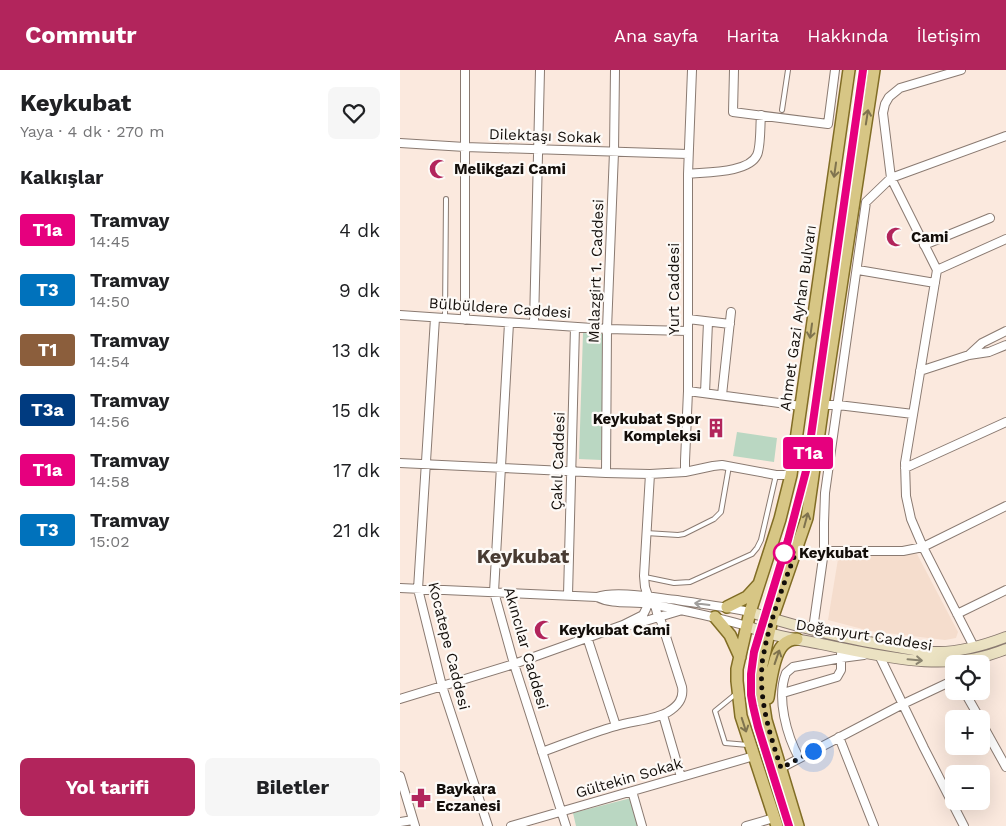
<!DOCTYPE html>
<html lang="tr">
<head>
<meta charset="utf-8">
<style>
  :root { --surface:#fff; --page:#f6f6f6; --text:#202124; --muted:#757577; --accent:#b2255c }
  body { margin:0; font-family:"Work Sans",sans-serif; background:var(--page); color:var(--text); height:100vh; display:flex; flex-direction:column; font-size:19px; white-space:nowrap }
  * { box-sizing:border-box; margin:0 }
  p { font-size:16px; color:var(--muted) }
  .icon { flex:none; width:28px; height:28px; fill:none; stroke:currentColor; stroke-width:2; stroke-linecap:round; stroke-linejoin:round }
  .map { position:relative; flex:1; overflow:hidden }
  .side { display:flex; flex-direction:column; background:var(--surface); width:400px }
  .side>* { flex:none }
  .badge { padding:0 10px; border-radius:4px; font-size:18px; line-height:32px }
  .tools { position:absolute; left:545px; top:585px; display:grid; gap:10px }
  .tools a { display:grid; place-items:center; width:45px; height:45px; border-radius:8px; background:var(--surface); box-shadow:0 5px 20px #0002; font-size:25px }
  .you { position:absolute; width:25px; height:25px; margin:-12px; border:4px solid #fff; border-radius:50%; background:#1a73e8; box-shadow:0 0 0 8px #1a73e833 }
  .map>.badge { position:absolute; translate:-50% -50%; box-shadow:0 0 0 2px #fff }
  h2 { padding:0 20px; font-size:19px; line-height:45px }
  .round { display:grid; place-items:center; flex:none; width:52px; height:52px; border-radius:8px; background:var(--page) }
  .summary { display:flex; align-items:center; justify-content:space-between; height:85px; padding:0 20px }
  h1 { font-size:24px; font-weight:700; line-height:38px }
  .button { display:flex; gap:10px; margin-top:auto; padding:10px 20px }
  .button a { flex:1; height:58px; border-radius:8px; background:var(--accent); color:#fff; font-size:20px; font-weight:700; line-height:58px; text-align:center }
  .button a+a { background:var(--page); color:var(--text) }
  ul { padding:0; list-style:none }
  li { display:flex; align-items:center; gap:15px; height:60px; padding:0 20px }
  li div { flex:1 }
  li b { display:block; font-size:19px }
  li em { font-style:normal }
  li .badge { min-width:55px; font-weight:700; text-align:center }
  header { display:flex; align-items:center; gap:30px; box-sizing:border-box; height:70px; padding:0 25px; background:var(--accent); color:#fff }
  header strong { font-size:24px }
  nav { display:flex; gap:28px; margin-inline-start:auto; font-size:18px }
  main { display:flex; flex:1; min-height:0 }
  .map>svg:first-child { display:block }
  .built { fill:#f5ddcd }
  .green { fill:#bad7c2 }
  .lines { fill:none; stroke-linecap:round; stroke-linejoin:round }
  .lane-casing { stroke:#8a7a71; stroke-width:6 }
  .street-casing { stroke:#8a7a71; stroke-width:10 }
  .secondary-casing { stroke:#8a7a71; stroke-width:12 }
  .primary-casing { stroke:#816d25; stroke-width:14 }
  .lane { stroke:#fff; stroke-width:4 }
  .street { stroke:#fff; stroke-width:8 }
  .secondary { stroke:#ebe2c2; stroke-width:10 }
  .primary { stroke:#d7c685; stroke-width:11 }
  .tram { stroke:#91857d; stroke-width:1 }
  .oneway { stroke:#7f734e }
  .oneway2 { stroke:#a19f9d }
  .oneway3 { stroke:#8a836f }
  .line-casing { stroke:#fff; stroke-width:11 }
  .line { stroke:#e6007e; stroke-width:8 }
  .walk { stroke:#130e0a; stroke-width:5; stroke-dasharray:0 9 }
  .stop-dot { fill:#fff; stroke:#e6007e; stroke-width:2.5 }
  .labels { text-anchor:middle; stroke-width:4.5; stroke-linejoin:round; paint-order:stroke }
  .street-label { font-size:15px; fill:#130e0a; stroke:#fdfaf7 }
  .poi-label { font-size:15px; font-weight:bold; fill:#130e0a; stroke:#fdfaf7; text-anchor:start }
  .stop-label { font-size:15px; font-weight:bold; fill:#130e0a; stroke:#fdfaf7; text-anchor:start }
  .district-label { font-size:20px; font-weight:bold; fill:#483b32; stroke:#fdfaf7 }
</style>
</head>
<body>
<header>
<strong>Commutr</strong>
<nav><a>Ana sayfa</a><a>Harita</a><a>Hakkında</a><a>İletişim</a></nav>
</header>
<main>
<section class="side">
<div class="summary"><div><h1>Keykubat</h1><p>Yaya · 4 dk · 270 m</p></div><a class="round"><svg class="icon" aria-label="heart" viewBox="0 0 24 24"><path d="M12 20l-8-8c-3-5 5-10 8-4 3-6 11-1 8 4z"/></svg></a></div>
<h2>Kalkışlar</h2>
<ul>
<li><span class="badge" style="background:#e6007e;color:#fff">T1a</span><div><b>Tramvay</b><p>14:45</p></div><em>4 dk</em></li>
<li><span class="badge" style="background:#0072bc;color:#fff">T3</span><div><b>Tramvay</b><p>14:50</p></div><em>9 dk</em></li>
<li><span class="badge" style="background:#8b5e3c;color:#fff">T1</span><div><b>Tramvay</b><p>14:54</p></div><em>13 dk</em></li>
<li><span class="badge" style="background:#003b80;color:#fff">T3a</span><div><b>Tramvay</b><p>14:56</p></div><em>15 dk</em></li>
<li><span class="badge" style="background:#e6007e;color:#fff">T1a</span><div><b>Tramvay</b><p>14:58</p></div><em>17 dk</em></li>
<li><span class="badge" style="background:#0072bc;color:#fff">T3</span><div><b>Tramvay</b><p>15:02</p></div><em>21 dk</em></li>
</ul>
<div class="button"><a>Yol tarifi</a><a>Biletler</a></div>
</section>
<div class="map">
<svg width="606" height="756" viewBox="0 0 606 756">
  <rect width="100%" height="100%" fill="#fbe9de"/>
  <path class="built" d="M439,483L517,484L558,562L556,568L545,570L470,561L428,550Z"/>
  <path class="green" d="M183,263L205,264L201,390L179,389Z
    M337,362L377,368L374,392L333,386Z
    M231,728L238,756H176L173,743Z"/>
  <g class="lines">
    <defs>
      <path id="lane" d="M382,40L388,0
        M45,248L46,129
        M246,463L278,465L284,464L314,449L321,442L329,396
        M245,507L274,513L290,512L352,484L357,478L361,470L376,405
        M337,623L315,641L325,673L348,675"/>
      <path id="street" d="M334,0L333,42L428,54L435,0
        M561,0L500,18L489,27L485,34L483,43L491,108L537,200L505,393L506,426L511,449L523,477L574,577
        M0,73L65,77L288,84
        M288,104C306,102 349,103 357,85C361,77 360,55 361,45
        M524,175L590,148
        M458,200L535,213
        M537,200L606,169
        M0,245L207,259L288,261
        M35,248L18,519L42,616L88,756
        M288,249L330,254
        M65,250V0
        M109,253L94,522L114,594L166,756
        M134,254L140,0
        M569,285L582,273L606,261
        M520,301L569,285L589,282L606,275
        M288,321L401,336
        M305,323L308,252
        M322,325L331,242
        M423,335H438L513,344
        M0,393L206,403L250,404L285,402V391L288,321V104L292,0
        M505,398L606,352
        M285,402L313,396L322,395L376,405H391
        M206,403L207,259L214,82L215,0
        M424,481H503L523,477L606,436
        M0,518L197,527C213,535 232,531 250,534C282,540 315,547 347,556
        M168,525L175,257
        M197,527C216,520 257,528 277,530C302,534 326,537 350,542
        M557,544L606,520
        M232,555L279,541
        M413,559L424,481V453L425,423L466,132L491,108L606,66
        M187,567L216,656
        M479,585L524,678L564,756
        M564,621L580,649
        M383,623L437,607L441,600V584
        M0,629L114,594L223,555L243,545L246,539L248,530
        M263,645L281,707
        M581,652L606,697
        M439,667L474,756
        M142,682C167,673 191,663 216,656C231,651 255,650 268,642C278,636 284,629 282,617L261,551L258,547L255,535L248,526L245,517L244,506L250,404
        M399,688C387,666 376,628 386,603L393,597L441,588L464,585
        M381,698L503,634L554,610
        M0,706L15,756
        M232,721L242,756
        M0,752L13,750
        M111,756L354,686
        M346,756L374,748"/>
      <path id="secondary" d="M350,542C398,557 447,569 497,577C510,579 524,583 539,582C561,582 585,575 606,567
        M347,556C370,566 397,569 421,574C482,586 546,604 606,579"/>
      <path id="primary" d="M327,537L347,527L358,515
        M315,547L330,565L340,587
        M368,628C370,615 373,585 383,575C387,571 391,569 397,569
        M377,756L341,646L337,611V599L350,542L380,449L391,405L449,0
        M398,756L366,650L362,624V595L372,549L407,448L423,335L474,0"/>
    </defs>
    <use href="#lane" class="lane-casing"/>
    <use href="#street" class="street-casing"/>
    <use href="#secondary" class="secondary-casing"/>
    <use href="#primary" class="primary-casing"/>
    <use href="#lane" class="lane"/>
    <use href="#street" class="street"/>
    <use href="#secondary" class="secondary"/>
    <use href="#primary" class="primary"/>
    <path class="tram" d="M389,756L355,647L351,625V603L357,571L392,456L406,401L463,0"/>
  </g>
  <defs><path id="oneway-shaft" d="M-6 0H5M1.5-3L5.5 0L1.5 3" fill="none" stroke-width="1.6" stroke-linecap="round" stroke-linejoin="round" transform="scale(1.25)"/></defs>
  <g class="oneway">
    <use href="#oneway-shaft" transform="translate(467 47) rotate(-81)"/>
    <use href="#oneway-shaft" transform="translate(435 100) rotate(98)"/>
    <use href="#oneway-shaft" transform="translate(411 261) rotate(98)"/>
    <use href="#oneway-shaft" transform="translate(406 450) rotate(-75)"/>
    <use href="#oneway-shaft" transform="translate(377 587) rotate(-71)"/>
    <use href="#oneway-shaft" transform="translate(344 655) rotate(72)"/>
  </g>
  <use class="oneway2" href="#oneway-shaft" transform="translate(302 534) rotate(-173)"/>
  <use class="oneway3" href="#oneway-shaft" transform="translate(515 590) rotate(5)"/>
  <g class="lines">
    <defs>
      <path id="line" d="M389,756L358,657L353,636L351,625V604L354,582L357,572L388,470L406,401L463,0"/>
    </defs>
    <use href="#line" class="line-casing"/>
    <use href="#line" class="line"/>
    <path class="walk" d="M384,483L396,482C384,513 372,545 365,577C364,583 362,590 362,596C359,631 370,665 381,698L413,681"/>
  </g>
  <defs>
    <symbol id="mosque-bare" viewBox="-9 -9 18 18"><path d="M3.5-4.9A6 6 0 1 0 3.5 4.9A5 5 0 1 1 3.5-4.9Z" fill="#b2255c" stroke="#fdfaf7" stroke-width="2.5" paint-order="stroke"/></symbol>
    <symbol id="building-bare" viewBox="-9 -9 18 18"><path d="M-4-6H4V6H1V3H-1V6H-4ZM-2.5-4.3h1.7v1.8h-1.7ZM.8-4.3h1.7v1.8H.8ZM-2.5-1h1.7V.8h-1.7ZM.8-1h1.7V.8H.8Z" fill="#b2255c" stroke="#fdfaf7" stroke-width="2.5" paint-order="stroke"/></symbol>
    <symbol id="pharmacy-bare" viewBox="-9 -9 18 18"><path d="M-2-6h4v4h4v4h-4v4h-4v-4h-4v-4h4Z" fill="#b2255c" stroke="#fdfaf7" stroke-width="2.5" paint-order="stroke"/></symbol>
  </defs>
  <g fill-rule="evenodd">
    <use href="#mosque-bare" x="25" y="85" width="28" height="28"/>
    <use href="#mosque-bare" x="482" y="153" width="28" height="28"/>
    <use href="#building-bare" x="302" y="344" width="28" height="28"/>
    <use href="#mosque-bare" x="130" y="546" width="28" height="28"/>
    <use href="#pharmacy-bare" x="7" y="714" width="28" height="28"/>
  </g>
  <circle class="stop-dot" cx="384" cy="483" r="10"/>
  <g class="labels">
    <g class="street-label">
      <text transform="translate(145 66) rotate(2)" y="5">Dilektaşı Sokak</text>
      <text transform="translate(196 201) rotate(-88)" y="5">Malazgirt 1. Caddesi</text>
      <text transform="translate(274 219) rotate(-90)" y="5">Yurt Caddesi</text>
      <text transform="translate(100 238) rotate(4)" y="5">Bülbüldere Caddesi</text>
      <text transform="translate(398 248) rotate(-82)" y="5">Ahmet Gazi Ayhan Bulvarı</text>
      <text transform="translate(158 391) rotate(-88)" y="5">Çakıl Caddesi</text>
      <text transform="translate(464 565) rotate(9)" y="5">Doğanyurt Caddesi</text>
      <text transform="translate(49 576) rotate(76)" y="5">Kocatepe Caddesi</text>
      <text transform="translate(126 578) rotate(74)" y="5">Akıncılar Caddesi</text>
      <text transform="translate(229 708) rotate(-16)" y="5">Gültekin Sokak</text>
    </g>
    <g class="poi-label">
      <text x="54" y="104">Melikgazi Cami</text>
      <text x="511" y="172">Cami</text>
      <text x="301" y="354" text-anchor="end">Keykubat Spor<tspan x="301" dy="17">Kompleksi</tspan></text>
      <text x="159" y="565">Keykubat Cami</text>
      <text x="36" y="724">Baykara<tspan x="36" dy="17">Eczanesi</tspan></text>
    </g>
    <g class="stop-label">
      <text x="399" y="488">Keykubat</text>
    </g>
    <g class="district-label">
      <text x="123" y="493">Keykubat</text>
    </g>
  </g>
</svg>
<div class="tools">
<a><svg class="icon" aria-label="locate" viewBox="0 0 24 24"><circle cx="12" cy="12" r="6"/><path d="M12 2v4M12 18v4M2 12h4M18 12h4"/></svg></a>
<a>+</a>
<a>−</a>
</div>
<div class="you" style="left:413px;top:681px"></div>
<b class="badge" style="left:408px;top:383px;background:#e6007e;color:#fff">T1a</b>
</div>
</main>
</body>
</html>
